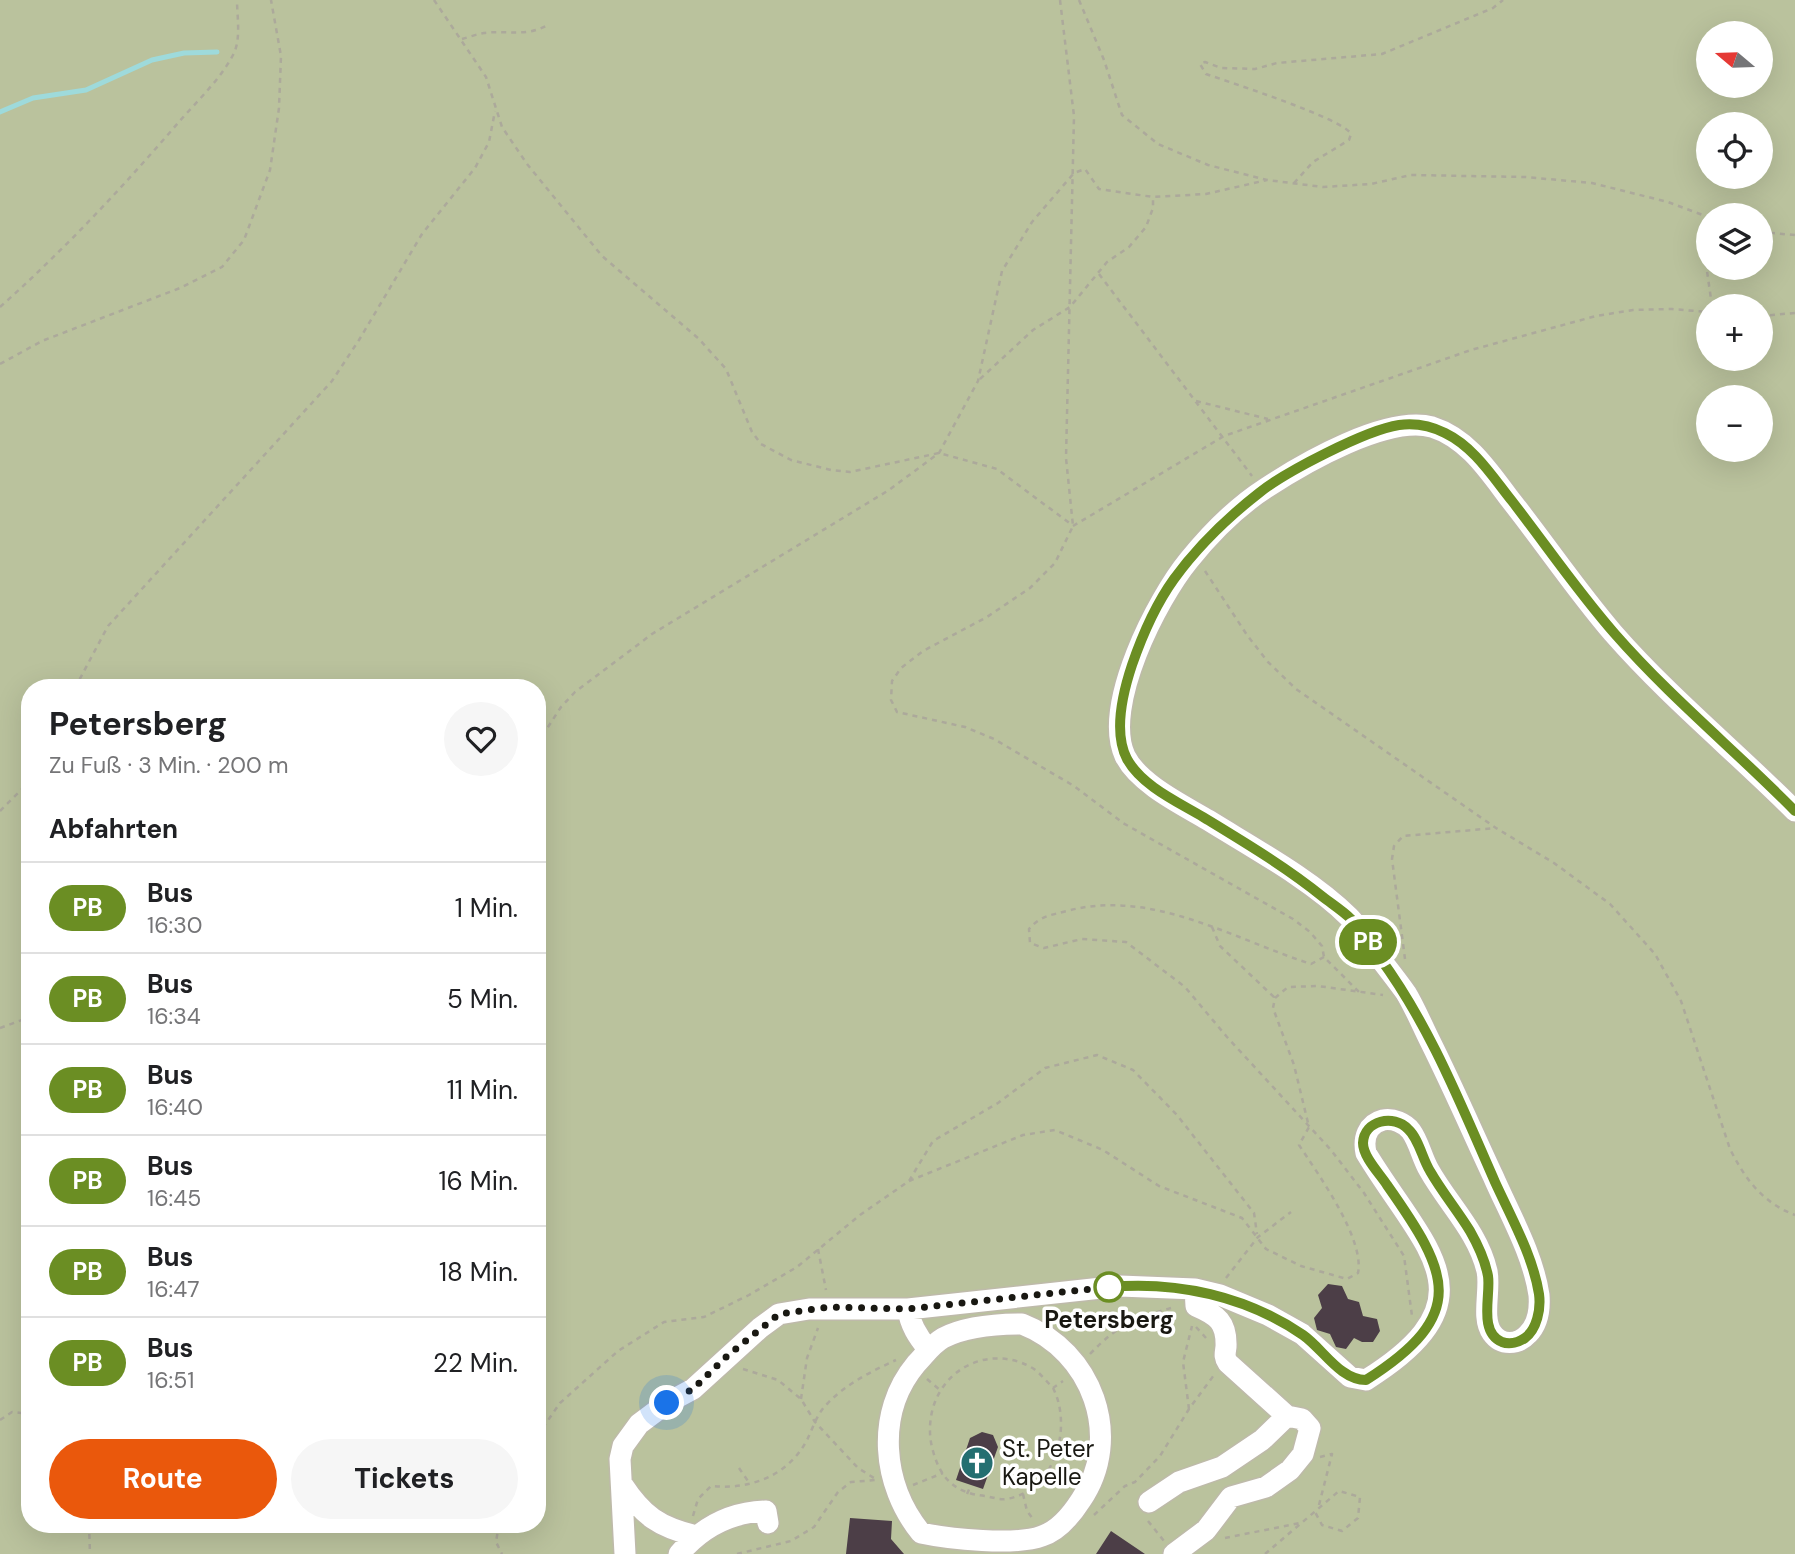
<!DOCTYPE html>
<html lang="de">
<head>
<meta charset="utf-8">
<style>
  :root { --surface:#fff; --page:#f6f6f6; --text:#202124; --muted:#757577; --line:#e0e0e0; --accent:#ea580c }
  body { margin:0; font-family:"DM Sans",sans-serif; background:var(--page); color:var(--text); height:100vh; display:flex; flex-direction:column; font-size:26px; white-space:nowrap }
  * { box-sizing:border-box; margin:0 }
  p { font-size:23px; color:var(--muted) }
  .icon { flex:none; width:38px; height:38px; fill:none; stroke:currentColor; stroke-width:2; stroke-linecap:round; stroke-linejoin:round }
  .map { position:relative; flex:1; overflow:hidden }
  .side { position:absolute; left:21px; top:679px; width:525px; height:854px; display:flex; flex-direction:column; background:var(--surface); border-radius:28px; box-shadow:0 7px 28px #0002 }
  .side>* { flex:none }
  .badge { padding:0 14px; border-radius:23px; font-size:24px; line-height:46px }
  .needle { width:46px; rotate:289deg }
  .controls { position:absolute; left:1696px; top:21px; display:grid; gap:14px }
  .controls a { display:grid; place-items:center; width:77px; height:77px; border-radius:50%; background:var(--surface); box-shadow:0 7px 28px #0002; font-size:35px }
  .you { position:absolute; width:35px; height:35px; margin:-18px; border:5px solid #fff; border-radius:50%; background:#1a73e8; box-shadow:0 0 0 10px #1a73e833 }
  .map>.badge { position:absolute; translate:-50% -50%; box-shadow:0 0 0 4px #fff }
  h2 { padding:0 28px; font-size:26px; line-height:63px }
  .round { display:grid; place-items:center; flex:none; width:74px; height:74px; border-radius:37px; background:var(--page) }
  .overview { display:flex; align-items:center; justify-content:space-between; height:119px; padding:0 28px }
  h1 { font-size:33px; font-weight:700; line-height:52px }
  .primary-button { display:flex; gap:14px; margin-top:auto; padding:14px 28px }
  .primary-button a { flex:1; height:80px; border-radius:42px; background:var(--accent); color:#fff; font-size:28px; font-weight:700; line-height:80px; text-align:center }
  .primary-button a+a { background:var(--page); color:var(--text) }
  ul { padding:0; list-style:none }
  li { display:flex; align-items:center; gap:21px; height:91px; padding:0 28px; border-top:2px solid var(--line) }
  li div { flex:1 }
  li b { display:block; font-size:26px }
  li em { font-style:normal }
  li .badge { min-width:77px; font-weight:700; text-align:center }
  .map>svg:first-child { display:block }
  .green { fill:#bac29d; fill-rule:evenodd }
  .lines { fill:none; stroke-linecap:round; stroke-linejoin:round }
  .stream { stroke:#9edadb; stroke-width:5 }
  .building { fill:#4c3e47 }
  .minor-casing { stroke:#bebaaa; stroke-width:24 }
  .path { stroke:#aca99b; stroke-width:2.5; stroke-dasharray:5 5; stroke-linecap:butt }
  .minor { stroke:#fff; stroke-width:21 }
  .line-casing { stroke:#fff; stroke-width:16 }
  .line { stroke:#6b8e23; stroke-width:10 }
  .walk { stroke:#191812; stroke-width:7; stroke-dasharray:0 12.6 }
  .stop-dot { fill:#fff; stroke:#6b8e23; stroke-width:3.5 }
  .labels { text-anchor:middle; stroke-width:7; stroke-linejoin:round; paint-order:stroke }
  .stop-label { font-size:24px; font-weight:bold; fill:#191812; stroke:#fff }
  .poi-label { font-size:24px; fill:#191812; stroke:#fff; text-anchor:start }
</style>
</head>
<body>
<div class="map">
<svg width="1795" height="1554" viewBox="0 0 1795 1554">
  <rect width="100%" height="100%" fill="#ece8d6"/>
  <path class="green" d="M0,0H1795V1554H0ZM1708,33H1760V86H1708ZM1708,124H1760V177H1708ZM1708,215H1760V268H1708ZM1708,306H1760V359H1708ZM1708,397H1760V450H1708ZM30,688H537V1524H30Z"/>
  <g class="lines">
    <path class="stream" d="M0,112L33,98L86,90L152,60L184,53L217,52"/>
  </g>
  <path class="building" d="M1328,1284L1342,1286L1348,1299L1359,1302L1363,1316L1377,1319L1380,1331L1373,1342H1362L1354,1338L1346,1349L1336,1347L1330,1334L1317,1330L1314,1318L1322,1308L1318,1295Z
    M982,1432L993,1435L998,1447L983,1489L956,1480L970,1438Z
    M850,1518L892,1521L891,1539L904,1554H846Z
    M1111,1531L1145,1554H1096Z"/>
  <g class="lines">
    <defs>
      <path id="minor" d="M908,1309C910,1325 918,1337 928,1349
        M1022,1324C1092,1351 1124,1437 1081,1500C1072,1514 1058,1531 1042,1536C1016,1546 949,1539 921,1533C882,1485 875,1413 916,1364C925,1355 931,1345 943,1338C966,1326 996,1324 1022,1324Z
        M622,1484C643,1516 659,1527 696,1536
        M1149,1502L1179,1482L1222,1467L1262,1440L1287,1416
        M625,1554L620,1459L623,1446L639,1424L667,1403L693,1389L760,1328L779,1314L809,1309H908L1120,1286L1195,1289L1220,1295L1268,1315L1302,1334L1350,1377L1366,1380C1497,1298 1424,1249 1366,1153C1363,1139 1367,1124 1383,1120C1393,1118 1405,1123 1411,1131C1419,1142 1422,1158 1429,1170C1448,1204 1478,1232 1487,1271C1491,1289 1481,1318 1492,1333C1501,1346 1518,1345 1528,1334C1538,1324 1540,1308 1539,1295C1533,1254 1509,1213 1493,1176C1472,1131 1452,1085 1430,1041C1422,1025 1415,1008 1406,993C1396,979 1385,965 1374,951C1366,939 1358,926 1349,917C1312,880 1253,848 1208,820C1183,805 1139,784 1125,756C1102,706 1157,599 1189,560C1210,534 1238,506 1266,488C1304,463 1387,415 1432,427C1467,438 1488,470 1509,498C1544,542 1576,590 1613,633C1669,697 1735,751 1795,811
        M679,1554C702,1527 731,1512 766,1511L768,1523
        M1174,1554L1206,1530L1231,1497L1266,1487L1290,1470L1303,1454L1310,1428L1302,1419L1287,1416L1228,1363C1224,1357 1225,1354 1226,1347C1227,1322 1217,1315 1196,1306L1195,1289"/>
    </defs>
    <use href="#minor" class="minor-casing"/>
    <path class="path" d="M434,0L486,77L502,127L527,164L602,256L699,339L726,369L752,432L761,444L791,460L831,470L850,472L939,453L997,469L1072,525
      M1060,0L1074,116L1066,458L1073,526L1055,563L1030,588L987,617L923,651L901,668L892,681L891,700L897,712L965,727L994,739L1074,786L1123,823L1293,919L1310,932L1322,946L1324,957L1359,992
      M1079,0L1104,60L1122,115L1158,144L1208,165L1267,180L1323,187L1371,184L1411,175L1525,177L1592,183L1668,202L1708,217
      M462,39C469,37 477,34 484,33C506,30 525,37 546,26
      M1294,183L1313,162L1349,140L1351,134C1344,119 1229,82 1206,74L1200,64L1205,62L1221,68L1255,69L1277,63L1382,54L1493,8L1503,0
      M1760,232L1795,235
      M1708,253L1705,257L1712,306
      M1099,274L1252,476
      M0,307C64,250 122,188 178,123C197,101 221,79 234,53C241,38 237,16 237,0
      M1760,316L1795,313
      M0,364L42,341L180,288L222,267L244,240L270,170L279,108L281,56L271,0
      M980,379L1033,330L1070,307L1107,262L1129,247L1146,227L1153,208V197
      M1196,401L1268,419
      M1073,526L1224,436L1471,350L1596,316L1633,310L1672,309L1708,312
      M1205,571L1247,635L1268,662L1296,689L1496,828L1554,863L1610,904L1655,954L1681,1001L1730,1149C1745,1179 1763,1203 1795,1215
      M75,688L108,626L332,381L359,340L422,234L475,168L489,142L495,111
      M537,744L561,707L575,692L652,634L889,490L939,453L978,381L1002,271L1032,222L1074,173L1085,169L1099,189L1153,197L1206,194L1267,180
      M0,811L23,788L30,775
      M1212,927L1220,946L1275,998
      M1324,957L1311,964C1233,939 1151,888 1067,911C1051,915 1040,916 1029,929L1030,943L1044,948L1082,939L1126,942L1185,987L1227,1037L1331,1150L1364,1193L1404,1256L1412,1316
      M1405,959L1392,859L1394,846L1403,836L1496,828
      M0,1028L30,1017
      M909,1181L1023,1135L1055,1130L1103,1150L1159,1186L1242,1218L1266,1249L1301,1266L1347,1279L1358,1273C1365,1239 1318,1174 1299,1145L1309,1127L1294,1065L1273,1008L1275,998L1288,987L1318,986L1383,995
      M818,1249L826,1290
      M1226,1278L1258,1237L1291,1212
      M1196,1327L1206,1338
      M1090,1354C1118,1325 1133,1319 1171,1308
      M743,1369L778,1380L801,1399L815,1422L858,1468L874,1478
      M927,1379L940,1390
      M1053,1388C1073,1427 1055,1492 1006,1499C999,1500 992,1497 985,1496C956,1493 941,1480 933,1451C927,1431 930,1407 941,1390C961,1358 1002,1349 1034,1369C1041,1374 1047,1382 1053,1388L1063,1381
      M801,1399L807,1358L818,1328
      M1189,1409L1183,1362L1192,1326
      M0,1420L12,1412L30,1414
      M537,1436L560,1403L618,1351L664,1322L704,1317L749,1295L797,1267L860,1215L909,1181L933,1141L998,1103L1045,1068L1097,1055L1133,1070L1177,1115L1254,1213L1257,1234
      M739,1468L750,1484
      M913,1485L943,1473
      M967,1494L971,1485
      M1023,1494L1027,1511L1033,1519
      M1319,1505L1332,1454L1320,1457
      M1094,1515L1125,1486L1135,1482L1160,1456L1189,1409L1214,1375
      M693,1516L698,1499L711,1486C750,1490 788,1476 807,1440C813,1428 817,1413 828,1403C846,1384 872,1371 896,1360
      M1148,1521L1164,1541
      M89,1524L90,1554
      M499,1524L496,1542L502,1554
      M1225,1538L1300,1523
      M737,1554L791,1541L814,1527L838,1492L851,1482L876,1480
      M1265,1554L1339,1491L1360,1497L1358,1518L1342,1531L1322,1525L1315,1512"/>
    <use href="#minor" class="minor"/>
  </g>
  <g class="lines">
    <defs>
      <path id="line" d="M1109,1287C1177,1281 1246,1296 1303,1335C1323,1349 1340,1380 1366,1380C1470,1314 1449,1273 1387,1185C1380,1174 1363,1157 1363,1143C1364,1120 1394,1114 1408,1129C1419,1139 1422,1158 1430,1171C1442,1192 1457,1210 1470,1231C1478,1245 1485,1260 1488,1276C1491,1295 1478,1332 1502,1342C1510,1345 1519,1342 1525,1338C1537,1329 1541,1309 1539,1294C1533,1256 1511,1217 1495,1182C1461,1105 1430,1026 1380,958C1370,945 1362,931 1351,919C1343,911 1332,904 1323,897C1286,867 1244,842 1203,817C1178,802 1142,786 1127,759C1113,732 1123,692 1132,665C1142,636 1156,604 1174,579C1198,546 1227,518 1259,493C1285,472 1366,430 1399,425C1414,423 1431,426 1445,433C1474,447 1492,476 1512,501C1546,545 1578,592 1615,634C1671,698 1736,751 1795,811"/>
    </defs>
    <use href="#line" class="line-casing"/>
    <use href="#line" class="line"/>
    <path class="walk" d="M667,1403L693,1389L727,1356L779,1314L830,1307L908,1309L1109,1287"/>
  </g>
  <defs>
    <symbol id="church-disc" viewBox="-11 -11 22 22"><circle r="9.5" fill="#246f71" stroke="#fff"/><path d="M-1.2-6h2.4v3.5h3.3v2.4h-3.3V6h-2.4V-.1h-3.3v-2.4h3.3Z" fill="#fff"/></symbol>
  </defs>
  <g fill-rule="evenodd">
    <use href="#church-disc" x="958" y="1444" width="38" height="38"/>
  </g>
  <circle class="stop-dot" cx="1109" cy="1287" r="14"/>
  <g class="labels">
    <g class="stop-label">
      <text x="1109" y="1328">Petersberg</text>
    </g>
    <g class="poi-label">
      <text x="1002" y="1457">St. Peter<tspan x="1002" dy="28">Kapelle</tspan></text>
    </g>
  </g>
</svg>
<div class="controls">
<a><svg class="needle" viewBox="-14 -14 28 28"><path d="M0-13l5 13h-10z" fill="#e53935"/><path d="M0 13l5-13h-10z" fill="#757577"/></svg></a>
<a><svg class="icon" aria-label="locate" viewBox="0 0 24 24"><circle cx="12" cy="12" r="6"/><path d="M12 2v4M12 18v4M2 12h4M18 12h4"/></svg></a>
<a><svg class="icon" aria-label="layers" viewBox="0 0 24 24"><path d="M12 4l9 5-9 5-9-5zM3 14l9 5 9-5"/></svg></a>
<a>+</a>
<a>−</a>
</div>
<div class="you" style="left:667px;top:1403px"></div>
<b class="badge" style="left:1368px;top:942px;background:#6b8e23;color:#fff">PB</b>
<section class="side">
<div class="overview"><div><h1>Petersberg</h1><p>Zu Fuß · 3 Min. · 200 m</p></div><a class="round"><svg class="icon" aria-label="heart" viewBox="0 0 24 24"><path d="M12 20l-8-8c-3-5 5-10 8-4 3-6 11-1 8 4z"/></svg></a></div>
<h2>Abfahrten</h2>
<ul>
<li><span class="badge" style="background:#6b8e23;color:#fff">PB</span><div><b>Bus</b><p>16:30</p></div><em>1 Min.</em></li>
<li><span class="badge" style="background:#6b8e23;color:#fff">PB</span><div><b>Bus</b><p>16:34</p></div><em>5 Min.</em></li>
<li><span class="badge" style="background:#6b8e23;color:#fff">PB</span><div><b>Bus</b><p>16:40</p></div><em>11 Min.</em></li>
<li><span class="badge" style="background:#6b8e23;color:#fff">PB</span><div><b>Bus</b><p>16:45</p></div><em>16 Min.</em></li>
<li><span class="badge" style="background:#6b8e23;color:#fff">PB</span><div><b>Bus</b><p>16:47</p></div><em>18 Min.</em></li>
<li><span class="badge" style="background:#6b8e23;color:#fff">PB</span><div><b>Bus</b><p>16:51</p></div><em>22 Min.</em></li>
</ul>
<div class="primary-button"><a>Route</a><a>Tickets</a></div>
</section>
</div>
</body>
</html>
